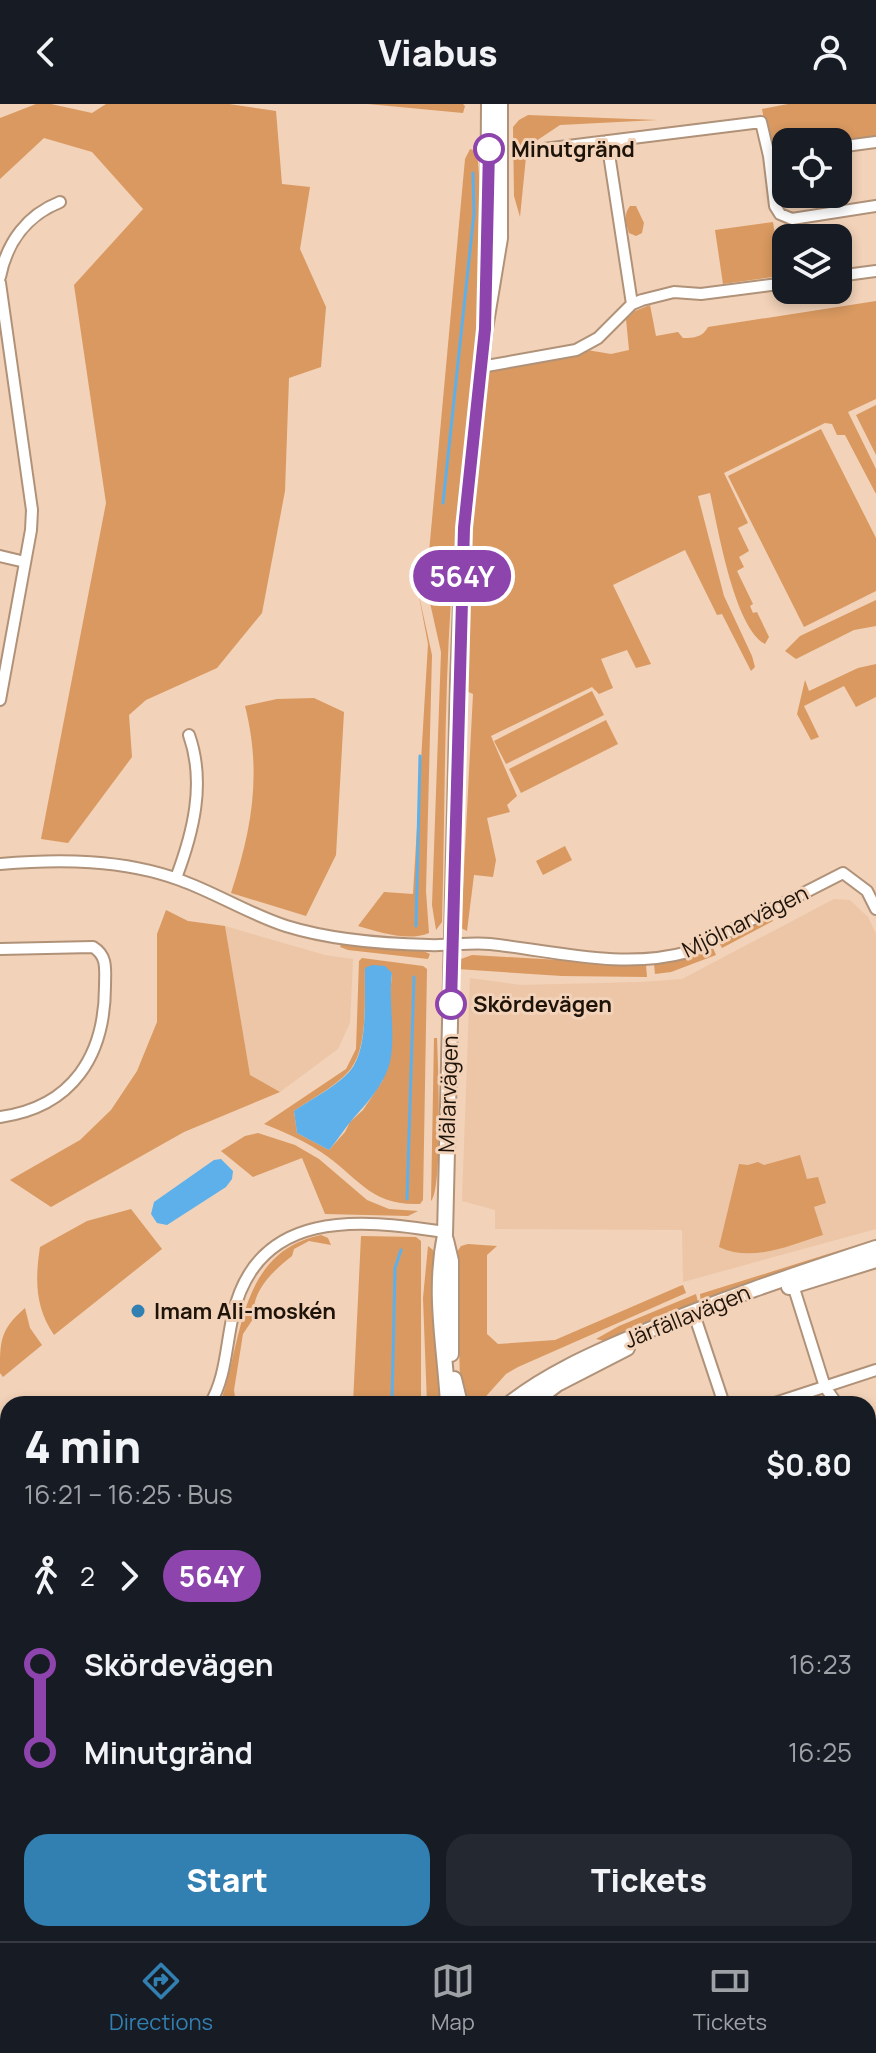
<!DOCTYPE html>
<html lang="en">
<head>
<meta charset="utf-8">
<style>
  :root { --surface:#171b24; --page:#242831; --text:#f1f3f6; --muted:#9ea1a6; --line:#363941; --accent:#327fb2 }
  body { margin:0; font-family:Manrope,sans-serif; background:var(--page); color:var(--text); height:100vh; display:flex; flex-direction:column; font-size:30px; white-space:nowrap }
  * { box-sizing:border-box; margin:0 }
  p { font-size:26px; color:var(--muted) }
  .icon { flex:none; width:44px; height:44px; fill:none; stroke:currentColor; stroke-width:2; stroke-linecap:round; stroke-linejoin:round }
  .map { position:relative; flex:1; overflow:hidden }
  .details { position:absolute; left:0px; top:1292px; width:876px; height:546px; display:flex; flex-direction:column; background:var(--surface); border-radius:24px 24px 0 0; box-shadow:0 4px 12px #0003 }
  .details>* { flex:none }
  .badge { padding:0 16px; border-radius:26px; font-size:28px; line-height:52px }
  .buttons { position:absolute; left:772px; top:24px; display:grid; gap:16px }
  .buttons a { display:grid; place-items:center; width:80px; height:80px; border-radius:16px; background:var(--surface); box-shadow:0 4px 12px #0003; font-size:40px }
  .map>.badge { position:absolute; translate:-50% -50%; box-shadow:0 0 0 4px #fff }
  .legs { display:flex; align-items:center; gap:12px; height:88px; padding:0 24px; font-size:26px }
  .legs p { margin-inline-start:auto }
  .head { display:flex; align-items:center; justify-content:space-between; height:136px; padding:0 24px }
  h1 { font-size:44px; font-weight:800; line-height:60px }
  .action { display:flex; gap:16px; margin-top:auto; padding:16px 24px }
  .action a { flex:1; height:92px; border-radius:24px; background:var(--accent); color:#fff; font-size:32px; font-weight:800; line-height:92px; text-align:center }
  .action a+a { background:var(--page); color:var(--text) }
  ul { padding:0 24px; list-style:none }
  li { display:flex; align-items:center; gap:28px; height:88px; font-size:30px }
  li i { display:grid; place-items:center; width:12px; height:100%; margin:0 10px; background:currentColor }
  li i::after { content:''; width:20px; height:20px; margin:-10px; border:6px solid; border-radius:50%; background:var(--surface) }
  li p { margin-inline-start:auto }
  li:first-child i { background:linear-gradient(#0000 50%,currentColor 0) }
  li:last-child i { background:linear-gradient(currentColor 50%,#0000 0) }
  header { display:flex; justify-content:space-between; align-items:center; height:104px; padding:0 24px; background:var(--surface); font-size:36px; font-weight:800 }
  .dock { display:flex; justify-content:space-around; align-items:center; height:112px; border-top:2px solid var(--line); background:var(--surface); font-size:22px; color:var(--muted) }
  .dock a { display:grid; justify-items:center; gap:4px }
  .dock .on { color:var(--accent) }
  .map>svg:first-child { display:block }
  .built { fill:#ecc6a7 }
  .green { fill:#d99960; fill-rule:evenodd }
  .water { fill:#5db0ea }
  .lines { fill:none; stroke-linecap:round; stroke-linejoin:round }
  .stream { stroke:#5db0ea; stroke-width:3 }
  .street-casing { stroke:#b09279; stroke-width:14 }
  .secondary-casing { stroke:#b09279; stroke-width:18 }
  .street { stroke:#fff; stroke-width:10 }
  .secondary { stroke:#fff; stroke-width:14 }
  .rail { stroke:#897462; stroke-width:3 }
  .line-1-casing { stroke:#fff; stroke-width:18 }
  .line-1 { stroke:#8e44ad; stroke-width:12 }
  .stop-1-dot { fill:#fff; stroke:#8e44ad; stroke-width:4 }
  .poi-dot { fill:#327fb2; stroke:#f2d2b8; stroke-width:3 }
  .labels { text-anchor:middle; stroke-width:6; stroke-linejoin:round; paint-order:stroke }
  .stop-label { font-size:22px; font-weight:bold; fill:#1e1309; stroke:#f2d2b8; text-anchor:start }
  .street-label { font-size:22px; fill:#1e1309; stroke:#f2d2b8 }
  .poi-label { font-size:22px; font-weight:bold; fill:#1e1309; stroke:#f2d2b8; text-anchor:start }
</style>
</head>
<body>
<header><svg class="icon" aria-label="back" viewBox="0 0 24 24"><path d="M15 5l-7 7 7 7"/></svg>Viabus<svg class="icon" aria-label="person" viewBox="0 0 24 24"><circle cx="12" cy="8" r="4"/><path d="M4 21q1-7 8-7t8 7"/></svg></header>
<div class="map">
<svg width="876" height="1837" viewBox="0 0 876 1837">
  <rect width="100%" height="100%" fill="#f2d2b8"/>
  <path class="built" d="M834,795L850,796L868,813L876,830V1125L683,1178L682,1126L495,1125V1106L462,1097L470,874L521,881L641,878L682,875Z
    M225,822L325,851L353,855L350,919L338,945L280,988L250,972Z
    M8,1491V1717L0,1702V1497Z
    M876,1522V1609L868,1623V1533Z
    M216,1830H508L510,1837H216Z"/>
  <path class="green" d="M36,0H51L92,9L106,0H229L276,7L282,80L310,83L300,145L326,203L321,263L289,274L285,387L262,509L217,564L146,596L129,611L132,653L68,739L41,735L106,399L74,181L143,105L92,48L44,34L0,75V14Z
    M368,0H463L465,2L463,9Z
    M788,0H876V35L786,38V49L771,51L762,5Z
    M528,11L657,16L560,21L527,43L520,113L514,92L513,23L519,16Z
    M470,45L477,47C492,197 461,347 451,495C444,602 445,711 442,818L436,826L432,801L441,548L426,481L465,55Z
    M630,102H636L644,119L642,129L636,132L629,129C626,119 623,111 630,102Z
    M773,118L777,143L786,142V171L723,180L715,126Z
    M876,197V295L848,308L876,365V390L845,331H837L832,320L825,319L724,369L748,419L738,424L749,447L739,453L744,463L737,467L753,500L750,502L753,509L757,508L769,533L765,540C734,523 718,424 710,389L698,392L724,492L752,552L755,563L751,567L722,510L717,511L685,446L613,481L651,560L636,564L627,546L601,555L613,584L599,590L592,583L491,632L517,692L507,701L510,708L487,714L496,756L493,773L474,771L467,827L461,824L473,590L466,587L463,566L478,348L489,267L573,253L587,246L611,250L629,246L626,215L635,207L650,201L656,232L678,228L683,234C694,234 703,233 708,223Z
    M876,301V351L856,311Z
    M821,325L876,434V487L804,523L728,372Z
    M418,487L432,551L426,787L429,829C407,838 380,828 358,822L384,788L413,790L428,540Z
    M876,496V522L854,526L796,555L785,547L800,532Z
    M876,560V593L856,603L844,582L804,602L819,633L811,636L797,610L805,576L809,587L858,564Z
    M592,587L604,611L506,660L494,637Z
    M314,594L344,608L336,751L306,812L231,789C252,725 262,669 245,602L277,595Z
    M606,616L618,640L521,689L509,665Z
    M565,742L572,756L543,771L536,757Z
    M166,806L188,817L225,822L250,971L280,988L184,1028L51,1103L10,1076L80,1036L111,1006L137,967L157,918V830Z
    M770,812L773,817L722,844L719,838Z
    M343,836L421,846L430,850L428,855L348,846L340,843Z
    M713,844L716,851L671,868L655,870L654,860L676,857Z
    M472,851L646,861L647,873L562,872L457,865L461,855Z
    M362,854L423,862L427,865L423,1096L420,1100C369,1102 358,1072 321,1048C303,1036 284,1028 264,1020L346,965L356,945L359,857ZM365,864L392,869L383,976L363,1006L350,1018L345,1028L329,1046L297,1029L294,1007C311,995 335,983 349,967C369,945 364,892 365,864Z
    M434,934H437C438,959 443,1085 431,1097Z
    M258,1029L295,1041L319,1055L367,1096L389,1105L418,1107L408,1112L325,1110L302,1054L253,1073L221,1047L245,1032Z
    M800,1051L807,1075L818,1073L826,1099L814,1103L823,1131C790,1141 753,1159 719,1143L739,1060L748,1061L758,1058L764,1061Z
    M131,1105L162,1145L54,1231C35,1203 35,1176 40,1143L87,1117Z
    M321,1131L328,1134L331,1141L309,1137L294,1145L292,1152C275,1165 249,1189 255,1212L243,1230L234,1286L236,1300H220C243,1236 238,1148 321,1131Z
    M361,1132L416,1133L421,1137V1300H353Z
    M876,1135V1142L701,1201L700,1190Z
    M468,1140L497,1142L487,1151V1230L498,1240L555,1236L680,1182L683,1181L686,1189L518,1263L506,1270L479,1300H469L460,1280L457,1148L461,1142Z
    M428,1142L433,1146L435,1155V1238L444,1300H427L423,1194Z
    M696,1190L699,1202L609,1238L596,1235L619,1222Z
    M25,1204L30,1224L42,1241L3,1273L0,1269C0,1236 0,1226 25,1204Z
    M0,1402L8,1413V1457L0,1463Z
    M0,1724L8,1733V1830H22V1837H0Z
    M62,1830H216V1837H62Z"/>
  <path class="water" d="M372,861L385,862L392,869C388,898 396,930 390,958C384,981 367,999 352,1016C344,1025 337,1037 329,1046L297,1029L294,1007C311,995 336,983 350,967C369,945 364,892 365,864Z
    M221,1055L233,1067L232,1075L226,1083L167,1121L157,1119L151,1110L154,1098L214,1056Z"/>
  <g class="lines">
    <path class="stream" d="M443,399L474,109L473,69
      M416,822L420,652
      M407,1095L414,873
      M392,1300L395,1164L401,1146
      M537,1830L539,1837"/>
    <defs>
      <path id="street" d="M607,37L632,200
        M838,43L876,38
        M544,45L761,18L769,52
        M786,50L769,52L775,102L780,110L792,115L876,102
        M838,172L876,167
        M0,173C7,138 27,111 60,98
        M0,179L32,406L31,426L0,596
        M481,263L576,246L598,234L632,200L642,196L674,188L701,190L786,179
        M0,452L25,458
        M0,760C59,755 123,755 180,776C216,789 249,810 286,822C331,836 382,840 429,841C449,842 469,838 490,840C555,847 623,866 688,848L843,769L867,787L876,805
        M176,774C193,729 206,679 189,631
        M0,845L93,843C108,852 105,866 105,882C105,951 73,1003 0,1013
        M792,1178L825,1283L837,1300
        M693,1207L724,1300
        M210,1300C226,1274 226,1240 233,1211C257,1105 358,1114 444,1128
        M772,1300L876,1266
        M868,1332L876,1340
        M868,1457L876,1447
        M0,1479L8,1472
        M868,1689L876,1673
        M848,1837V1830"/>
      <path id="secondary" d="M488,161L489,0
        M446,1136L451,1157V1250
        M789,1183L876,1156
        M454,1275L460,1300
        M448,1300C445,1243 433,1189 445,1131L458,579L464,424L485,225L500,134V0
        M509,1300C546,1271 590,1251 633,1233C712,1198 794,1171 876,1144
        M531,1300L557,1280L627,1244
        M51,1837L52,1830"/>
    </defs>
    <use href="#street" class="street-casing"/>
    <use href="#secondary" class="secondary-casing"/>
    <use href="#street" class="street"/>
    <use href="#secondary" class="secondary"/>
    <path class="rail" d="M868,1572L876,1560
      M868,1604L876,1590
      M756,1837L758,1830
      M773,1837L775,1830"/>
  </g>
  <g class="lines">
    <defs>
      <path id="line-1" d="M451,900L464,424L485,225L489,45"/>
    </defs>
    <use href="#line-1" class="line-1-casing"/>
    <use href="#line-1" class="line-1"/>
  </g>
  <g class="stop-1-dot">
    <circle cx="489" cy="45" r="14"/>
    <circle cx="451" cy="900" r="14"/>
  </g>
  <circle class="poi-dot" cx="138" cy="1207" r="8"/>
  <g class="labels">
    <g class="stop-label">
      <text x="511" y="53">Minutgränd</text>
      <text x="473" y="908">Skördevägen</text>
    </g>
    <g class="street-label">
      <text transform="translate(745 817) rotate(-26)" y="8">Mjölnarvägen</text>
      <text transform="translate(448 990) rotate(-88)" y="8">Mälarvägen</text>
      <text transform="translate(687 1212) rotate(-22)" y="8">Järfällavägen</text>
    </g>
    <g class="poi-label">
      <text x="154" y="1215">Imam Ali-moskén</text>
    </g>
  </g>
</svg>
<div class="buttons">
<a><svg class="icon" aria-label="locate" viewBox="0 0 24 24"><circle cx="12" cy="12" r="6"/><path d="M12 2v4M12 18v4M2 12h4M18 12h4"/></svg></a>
<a><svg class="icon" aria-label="layers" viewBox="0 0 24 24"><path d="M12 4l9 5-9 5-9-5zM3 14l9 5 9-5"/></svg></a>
</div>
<b class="badge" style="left:462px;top:472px;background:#8e44ad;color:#fff">564Y</b>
<section class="details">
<div class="head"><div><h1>4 min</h1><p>16:21 – 16:25 · Bus</p></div><b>$0.80</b></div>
<div class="legs"><svg class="icon" aria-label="walk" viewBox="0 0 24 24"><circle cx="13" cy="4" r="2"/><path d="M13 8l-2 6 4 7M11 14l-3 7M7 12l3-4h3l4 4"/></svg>2<svg class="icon" aria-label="forward" viewBox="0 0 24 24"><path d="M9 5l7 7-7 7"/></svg><b class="badge" style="background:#8e44ad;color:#fff">564Y</b></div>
<ul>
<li><i style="color:#8e44ad"></i><b>Skördevägen</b><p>16:23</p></li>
<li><i style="color:#8e44ad"></i><b>Minutgränd</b><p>16:25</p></li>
</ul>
<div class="action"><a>Start</a><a>Tickets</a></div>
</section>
</div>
<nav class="dock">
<a class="on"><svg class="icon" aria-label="directions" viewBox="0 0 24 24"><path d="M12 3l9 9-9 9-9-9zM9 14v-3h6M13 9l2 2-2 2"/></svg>Directions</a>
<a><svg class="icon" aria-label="map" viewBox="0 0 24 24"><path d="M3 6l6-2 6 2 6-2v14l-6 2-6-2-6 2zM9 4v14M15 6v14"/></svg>Map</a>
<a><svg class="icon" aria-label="tickets" viewBox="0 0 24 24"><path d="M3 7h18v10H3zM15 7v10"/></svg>Tickets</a>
</nav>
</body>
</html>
